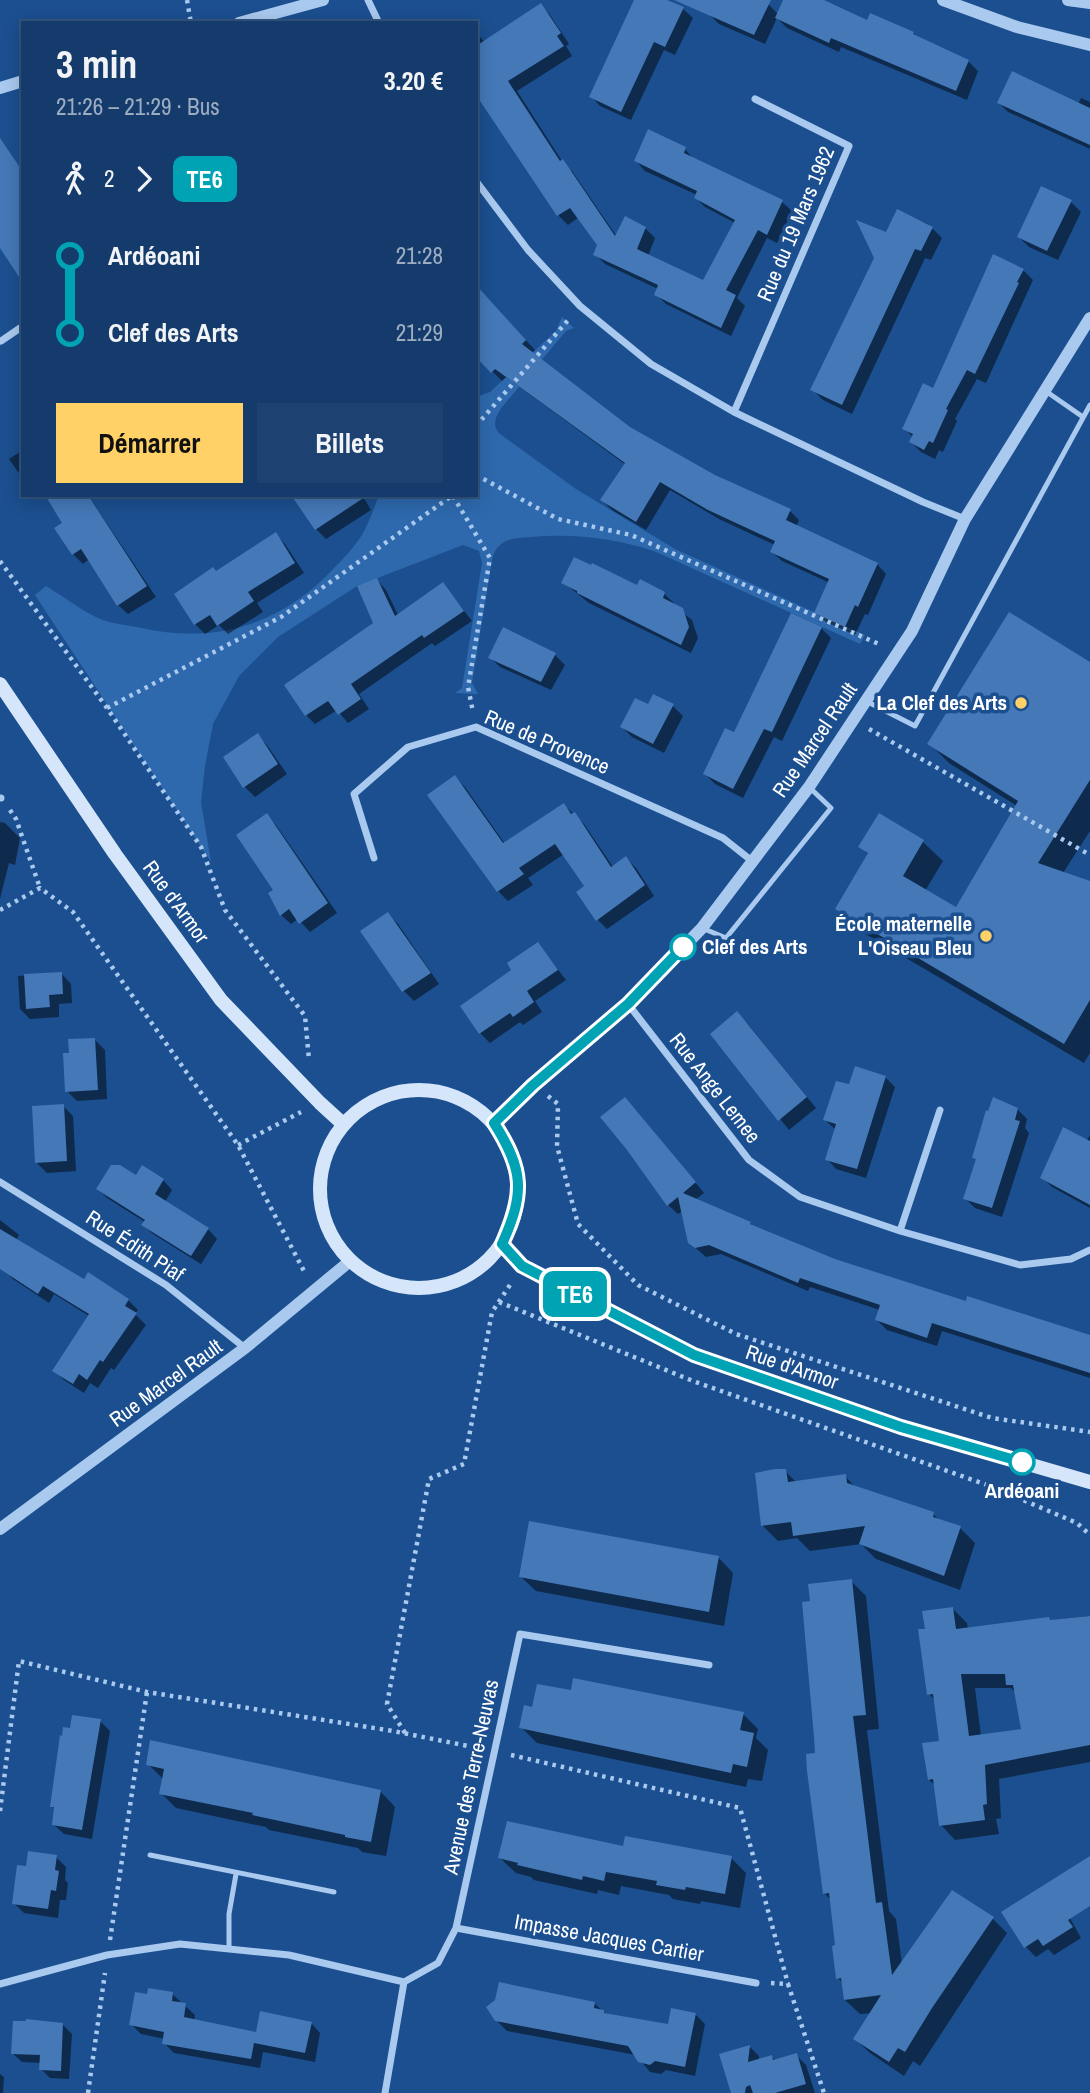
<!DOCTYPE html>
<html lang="fr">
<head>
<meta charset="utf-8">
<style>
  :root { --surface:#143b6b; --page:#1d4271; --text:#f1f3f6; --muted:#9dadc1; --line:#33557e; --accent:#ffd166 }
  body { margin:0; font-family:"Archivo Narrow",sans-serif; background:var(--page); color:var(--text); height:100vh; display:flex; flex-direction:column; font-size:26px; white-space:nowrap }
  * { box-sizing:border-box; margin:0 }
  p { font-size:23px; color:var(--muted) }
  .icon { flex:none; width:38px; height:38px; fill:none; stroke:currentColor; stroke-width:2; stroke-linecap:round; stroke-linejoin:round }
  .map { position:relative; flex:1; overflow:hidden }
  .panel { position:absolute; left:21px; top:21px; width:457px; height:476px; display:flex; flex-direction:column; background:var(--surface); border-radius:0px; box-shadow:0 4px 18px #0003,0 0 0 2px var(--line) }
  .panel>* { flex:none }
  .badge { padding:0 14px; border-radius:10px; font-size:24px; line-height:46px }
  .map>.badge { position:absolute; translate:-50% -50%; box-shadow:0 0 0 4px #fff }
  .legs { display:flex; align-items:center; gap:10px; height:77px; padding:0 35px; font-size:23px }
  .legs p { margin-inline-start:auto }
  .head { display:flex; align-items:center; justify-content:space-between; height:119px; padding:0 35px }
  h1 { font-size:38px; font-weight:800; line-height:52px }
  .button { display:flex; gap:14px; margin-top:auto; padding:14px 35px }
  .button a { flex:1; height:80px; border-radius:0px; background:var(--accent); color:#111; font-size:28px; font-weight:800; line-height:80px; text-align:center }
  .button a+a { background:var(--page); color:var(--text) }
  ul { padding:0 35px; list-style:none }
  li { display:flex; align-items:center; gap:24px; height:77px; font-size:26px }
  li i { display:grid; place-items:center; width:10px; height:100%; margin:0 9px; background:currentColor }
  li i::after { content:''; width:18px; height:18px; margin:-9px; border:5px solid; border-radius:50%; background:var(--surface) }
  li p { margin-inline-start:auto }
  li:first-child i { background:linear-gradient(#0000 50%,currentColor 0) }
  li:last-child i { background:linear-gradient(currentColor 50%,#0000 0) }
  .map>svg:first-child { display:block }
  .green { fill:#2e69ad }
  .shadow { fill:#0007; fill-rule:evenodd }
  .building { fill:#4478b7; fill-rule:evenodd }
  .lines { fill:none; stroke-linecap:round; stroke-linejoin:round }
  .path { stroke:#a9c9ee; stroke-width:4.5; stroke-dasharray:3.5 5; stroke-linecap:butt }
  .service { stroke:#a9c9ee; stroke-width:5 }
  .minor { stroke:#a9c9ee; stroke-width:7 }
  .tertiary { stroke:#a9c9ee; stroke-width:12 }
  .secondary { stroke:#d6e6fa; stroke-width:14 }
  .line-1-casing { stroke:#fff; stroke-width:16 }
  .line-1 { stroke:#00a3b4; stroke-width:10 }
  .poi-dot { fill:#ffd166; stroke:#1b4f8f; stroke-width:2.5 }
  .stop-1-dot { fill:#fff; stroke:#00a3b4; stroke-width:3.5 }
  .labels { text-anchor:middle; stroke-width:7; stroke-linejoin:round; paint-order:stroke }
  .street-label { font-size:21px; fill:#fff; stroke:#1b4f8f }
  .poi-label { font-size:21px; font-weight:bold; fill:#fff; stroke:#1b4f8f; text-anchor:end }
  .stop-label { font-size:21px; font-weight:bold; fill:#fff; stroke:#1b4f8f; text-anchor:start }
</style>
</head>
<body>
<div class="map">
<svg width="1090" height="2093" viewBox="0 0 1090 2093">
  <rect width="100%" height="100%" fill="#1b4f8f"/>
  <path class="green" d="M562,317L574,328L566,331L502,407C496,416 491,425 500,434L576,489L675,549L865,635L860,644L654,551C614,538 573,533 530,537C520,538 506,538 499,546C495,549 493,556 492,560L472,683L478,694L455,693L462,688L463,682L482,563L479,551L463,545L357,586L278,637L239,676L213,724L205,766L201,802L211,862L35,595L46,586C63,596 79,609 96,617C109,624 128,625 142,628C217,645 284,623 335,567C347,555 360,541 367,525C372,515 375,505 379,495H476V397L490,392L556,331Z"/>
  <path class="shadow" d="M636,0H663L683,9L693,18L675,55L664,50L631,120L600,106L591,96Z
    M715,0H759L768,4L778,14L785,0H820L868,23L913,33L918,38L968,61L978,71L967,100L841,47L839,52L787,28L777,18L765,44L719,24L709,14Z
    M541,5L550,15L569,44L566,46L572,56L517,91L562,161L572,171L617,237L645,228L655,238L648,256L704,282L735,223L705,207L696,198L697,195L645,171L636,161L685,149L694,160L782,202L792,211L777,243L767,238L737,298L745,306L731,336L666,304L656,294L658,289L605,264L595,254L599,245L579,217L568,225L558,215L476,93V38L479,36L485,42Z
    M1081,98L1090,102V149L1008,112L999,103L1078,104Z
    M1071,202L1081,212L1058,260L1029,247L1019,237Z
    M898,211L928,224L942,238L931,260L925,258L852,414L823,400L813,390Z
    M1023,270L1033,280L986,383L977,379L955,419L957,421L943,452L939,450L935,459L921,452L911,442L913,437L904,428Z
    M476,287L535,350L531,353L629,428L715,477L790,511L799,520L796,527L877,564L886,574L868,615L865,614L855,635L826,622L816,613L830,583L782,561L772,552L775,545L719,519L670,490L646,530L612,510L602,500L626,465L506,377L502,381L476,355Z
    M23,450V479L9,459Z
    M88,495L156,597L128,614L118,605L88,560L83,564L73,554Z
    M362,495L371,510L326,539L316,529Z
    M275,534L285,544L304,573L257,603L263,612L228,634L219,625L205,634L195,624L216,573Z
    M377,580L386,590L398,615L443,584L472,621L435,646L432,643L359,694L369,709L348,723L337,710L315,724L306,715L375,624Z
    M563,582L638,588L664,594L674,603L673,605L692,620L698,638L691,653L589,603Z
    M821,628L831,638L782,741L774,737L743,798L715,784L705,774Z
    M555,655L565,665L551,690L500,667L490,657Z
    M1090,664V831L1063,873L1090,882V1053L1084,1063L857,929L837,909L869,855L861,847L879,816L923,842L943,861L925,891L957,909L1017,806L949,763L929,743Z
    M673,706L683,716L664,753L632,737L622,727L649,707Z
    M257,735L267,745L287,774L255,797L245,787Z
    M455,777L465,787L505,844L564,805L584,824L613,867L626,858L636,868L654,896L607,929L597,919L587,886L564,854L528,878L533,885L508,901L498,891Z
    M267,816L276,825L337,913L310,932L298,919L291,924L281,915L276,890Z
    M0,822L5,823L20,838L15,865L9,863L0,899Z
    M388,914L398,924L439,984L414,1001L404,991L362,931Z
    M538,944L566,980L535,1001L542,1012L523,1025L520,1022L490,1043L480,1033L462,1006L514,971Z
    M61,973L71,984L72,1003L59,1004V1017L30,1019L20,1009L18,976Z
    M747,1023L816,1108L789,1130L712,1034Z
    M95,1040L105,1050L107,1099L77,1101L67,1091L71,1054Z
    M885,1077L895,1087L866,1178L836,1169L827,1159L835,1129L825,1120L850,1087Z
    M63,1106L73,1116L76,1171L47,1173L37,1163Z
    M635,1109L704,1193L695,1200L750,1223L755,1228L835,1261L967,1303L1090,1336V1378L942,1331L937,1346L887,1330L877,1320L880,1310L810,1287L808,1291L721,1254L706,1257L689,1242L683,1211L678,1214L668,1205Z
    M1017,1109L1027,1119L1025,1128L1029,1133L1002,1217L975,1208L965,1198Z
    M1090,1135V1208L1052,1187L1042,1177L1086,1142Z
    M136,1177L163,1180L172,1190L165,1202L208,1229L217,1239L201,1264L153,1234L143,1225L145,1222L107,1198L98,1189Z
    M0,1220L19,1235L16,1240L85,1281L128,1300L138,1310L135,1314L146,1325L114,1370L111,1368L98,1388L90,1383L84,1393L64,1380L54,1370L89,1316L54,1294L49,1303L13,1279L3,1269L0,1260Z
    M785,1471L797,1483L845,1476L856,1488L933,1514L941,1522L960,1528L975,1543L960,1590L876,1559L861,1544L810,1551L797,1538L778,1541L763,1526Z
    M718,1557L733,1573L724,1626L536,1591L520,1576Z
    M851,1581L866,1596L879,1729L867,1730L889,1911L896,1919L902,1964L993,1919L1007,1933L920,2066L913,2061L904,2076L870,2053L855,2039L872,2013L860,2014L845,2000L843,1983L838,1978L837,1947L831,1900L824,1893L817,1755Z
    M953,1609L967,1623L968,1629L1090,1616V1762L999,1779L1001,1818L996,1819L999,1834L955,1840L941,1825L936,1786L929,1780L941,1742L936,1701L929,1694L927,1630ZM975,1688H1011L1016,1693L1023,1730L981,1736Z
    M743,1714L758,1729L756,1738L768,1750L762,1781L748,1779L746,1787L537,1743L521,1727Z
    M100,1721L110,1731L92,1839L64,1834L53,1824L55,1810L52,1806L72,1730Z
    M148,1764L380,1791L395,1807L386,1856L362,1852L358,1848L269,1830L266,1827L176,1808L161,1793L164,1780Z
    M625,1848L731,1858L746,1873L740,1908L701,1901L700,1904L673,1899L669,1895L621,1886L619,1895L598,1890L597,1894L534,1880L531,1877L516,1873L500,1858Z
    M56,1857L66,1867L65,1880L68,1883L66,1900H60L58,1918L24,1913L14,1903L27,1868Z
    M1057,1895L1081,1938L1054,1955L1048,1949L1036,1957L1026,1947Z
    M172,1994L195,2015L194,2021L257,2034L311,2023L320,2033L315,2062L263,2052L260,2068L174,2053L164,2043L165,2039L141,2034L131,2024Z
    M594,2003L607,2015L669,2026L695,2014L705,2024L695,2076L666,2070L661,2074L650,2072L636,2055L507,2031L496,2020Z
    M63,2025L72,2034L69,2079L50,2078L41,2069V2063L22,2062L12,2053Z
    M750,2047L759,2056V2061L772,2057L776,2061L796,2055L806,2065L815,2093H733Z
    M0,2074L4,2077L3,2093H0Z"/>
  <path class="building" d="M634,0H667L684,7L665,47L654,42L621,112L589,97Z
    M674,0H771L754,35Z
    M783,0H824L867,20L870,13L914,32L913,34L969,60L956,91L831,38L829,43L775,18Z
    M541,3L561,33L557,36L564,46L508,81L560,161L563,159L615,236L625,216L646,227L637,249L703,280L735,220L694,198L697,191L634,161L648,129L686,147L684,153L783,200L767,235L758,230L726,290L736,295L721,328L654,295L658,285L593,255L597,245L570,208L557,216L476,95V46Z
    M1012,71L1090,108V145L997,103Z
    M0,138L23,172V283L0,248Z
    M1041,186L1072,200L1047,251L1017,237Z
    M897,209L933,227L921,251L915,249L842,405L810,390L874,258L856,220L886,232Z
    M993,254L1024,269L1017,282L1019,283L975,374L967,370L946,409L948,410L933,443L929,441L924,450L909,442L913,434L902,429L923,383L933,388Z
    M476,285L526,340L522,344L630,427L715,475L791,509L786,520L878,563L858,607L855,605L845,627L814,613L829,579L770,552L775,541L708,510L660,482L636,522L600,500L625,463L495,369L491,373L476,357Z
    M45,495H88L147,586L117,606L81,549L72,555L54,528L62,523Z
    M291,495H368L315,530Z
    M276,532L295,563L248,592L254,601L217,626L210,615L194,625L174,594L213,567L216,571Z
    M574,557L591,565L592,563L637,585L640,579L665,592L663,598L683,608L689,627L681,645L577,593V591L561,583Z
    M377,578L395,616L443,582L464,611L424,638L422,635L351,684L361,699L338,715L328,701L305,716L284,685L373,623L357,586Z
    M1009,612L1090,662V780L1038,863L1090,881V1000L1064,1044L835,909L868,853L858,847L879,813L924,840L903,876L956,907L1018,801L927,744Z
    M791,613L822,627L772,732L764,729L733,789L703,774L725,728L734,732Z
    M503,627L556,653L541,682L488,658Z
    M653,694L674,704L653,744L620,727L635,698L648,704Z
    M258,733L278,764L243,788L223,757Z
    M455,775L503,843L564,803L571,814L575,812L611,867L626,856L645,885L596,921L576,892L584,886L555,844L519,868L524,874L497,892L427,795Z
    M267,813L328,903L299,924L289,909L280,916L268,893L273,890L236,835Z
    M388,912L431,973L402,992L360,931Z
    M538,942L558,970L527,991L534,1002L513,1017L510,1013L479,1034L460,1006L511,970L507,963Z
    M62,972L63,994L49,995L50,1007L26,1009L24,974Z
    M737,1011L807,1097L778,1121L710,1034Z
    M95,1038L98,1090L65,1092L63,1053H69L68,1039Z
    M855,1066L886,1076L857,1169L825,1160L836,1124L823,1120L836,1081L849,1084Z
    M625,1097L696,1182L683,1193L751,1222L750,1224L835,1259L966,1301L967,1296L1090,1335V1373L932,1323L927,1338L875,1320L880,1305L800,1278L798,1283L709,1245L695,1248L688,1243L678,1197L667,1206L627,1150L600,1117Z
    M993,1097L1018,1108L1015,1120L1020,1121L992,1208L963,1199L976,1159L972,1158L986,1110L988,1111Z
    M64,1104L67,1161L35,1163L32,1106Z
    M1063,1127L1090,1141V1205L1040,1178Z
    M111,1165H120L136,1175L142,1165L164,1179L155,1194L209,1228L191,1256L141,1225L145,1220L96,1189Z
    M0,1229L84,1279L88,1272L129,1299L125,1306L137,1313L103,1362L100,1360L87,1380L79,1374L73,1384L52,1371L89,1314L43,1286L38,1294L0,1269Z
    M775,1469H786L788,1482L846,1474L847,1483L934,1512L933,1517L961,1526L944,1576L859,1544L865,1526L793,1536L791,1522L761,1526L755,1473Z
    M529,1521L719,1556L709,1612L519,1577Z
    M852,1579L866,1715L853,1716L876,1903L882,1902L892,1975L952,1890L994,1917L932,2008L905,2052L898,2048L889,2062L853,2039L881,1995L844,2000L841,1978L836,1979L832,1946L835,1945L829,1893L823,1894L807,1771L806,1754L815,1753L814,1737L802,1602L810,1601L808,1584Z
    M953,1607L956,1629L1049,1617L1050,1620L1090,1616V1745L985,1765L987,1804L983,1805L985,1820L939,1826L933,1779L928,1780L922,1743L939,1741L933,1694L927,1695L918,1629H925L922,1611ZM961,1674H1005L1006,1685H1013L1021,1729L969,1736Z
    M573,1678L744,1712L740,1730L754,1733L747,1767L733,1764L731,1773L519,1728L524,1705L532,1707L537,1684L571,1690Z
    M72,1715L101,1719L82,1830L52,1825L54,1807H50L60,1735L62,1736L63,1727L70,1728Z
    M150,1740L381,1790L371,1842L345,1837V1835L252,1815L253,1813L159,1794L164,1769L146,1765Z
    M507,1821L623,1846L625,1836L732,1856L725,1894L686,1887L685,1890L656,1885L657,1881L606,1872L604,1881L583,1876L582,1880L517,1865L518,1863L498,1858Z
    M28,1851L57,1855L55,1870L59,1871L56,1891L51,1890L48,1909L12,1904L17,1865L26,1866Z
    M1090,1856V1906L1068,1920L1073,1927L1043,1946L1038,1939L1024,1948L1001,1912Z
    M499,1982L595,2002L594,2008L604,2010V2013L668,2024L671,2008L696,2013L685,2067L655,2061L650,2065L638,2062L628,2046L495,2021L486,2007L495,2000Z
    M148,1988L173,1992L172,2001L186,2003L184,2017L256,2032L260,2011L312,2022L305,2053L254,2043L251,2059L162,2044L164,2032L129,2025L135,1992L147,1994Z
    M26,2019L63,2023L61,2071L39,2070L40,2055L11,2054L13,2021H26Z
    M750,2045L748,2062L772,2055L773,2060L797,2053L806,2084L775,2093H753L750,2085L746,2087L745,2093H731L719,2054Z"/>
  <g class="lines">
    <path class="path" d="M187,0L191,23
      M476,426L569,319
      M476,475L558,519L631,535L881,645
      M453,496L490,558L468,687L473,712
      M0,561L107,708L201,847L225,910L305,1016L309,1060
      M107,708L281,617L453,495
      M869,729L1090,855
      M10,810L16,819L40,888
      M0,910L40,888L73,912L238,1145L305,1273
      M548,1096L558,1104L557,1146L578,1224L638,1285L736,1334L992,1418L1090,1432
      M238,1145L301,1112
      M499,1302L693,1381L990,1486L1077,1523L1090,1535
      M405,1733L387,1704L429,1479L464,1464L492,1312L512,1282
      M511,1755L740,1808L788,1984
      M0,1811L19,1661L147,1692L393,1731L478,1748
      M110,1940L147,1692
      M771,1983L788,1984L824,2093
      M88,2093L105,1973"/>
    <path class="service" d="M1047,392L1083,417
      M866,701L915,726L1090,405
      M702,928L726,938L831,808L809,787
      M150,1855L334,1892
      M229,1948V1914L236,1874"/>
    <path class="minor" d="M368,0L379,23
      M476,181L528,250L580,306L651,364L734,412L923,502L965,519
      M1,341L23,326
      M734,412L849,146L755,99
      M0,798H1
      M374,858L354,794L408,747L476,727L723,838L752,861
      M628,1004L749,1160L800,1197L900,1231L1020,1265L1071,1259L1090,1250
      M0,1182L166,1285L245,1348
      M900,1231L940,1110
      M456,1928L756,1983
      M0,1984L107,1955L180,1944L289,1955L404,1982
      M385,2093L404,1982L438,1963L456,1928L520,1634L709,1665"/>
    <path class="tertiary" d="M943,0L1017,27L1090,45
      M1068,0L1090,3
      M239,23L323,0
      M0,88L23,81
      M493,1123L533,1085L628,1004L702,928L809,787L912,631L965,519L1090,318
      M0,1529L245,1348L350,1261"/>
    <path class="secondary" d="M0,684L115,854L221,1000L320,1103L343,1124
      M320 1189a99 99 0 1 1 198 0a99 99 0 1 1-198 0Z
      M502,1245L522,1266L694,1355L901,1427L1090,1482"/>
  </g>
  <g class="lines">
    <defs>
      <path id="line-1" d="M683,947L628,1004L533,1085L494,1123C524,1170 525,1193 502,1244L522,1266L694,1355L901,1427L1022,1462"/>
    </defs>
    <use href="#line-1" class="line-1-casing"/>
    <use href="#line-1" class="line-1"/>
  </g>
  <g class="poi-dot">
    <circle cx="1021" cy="703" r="7"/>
    <circle cx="986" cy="936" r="7"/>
  </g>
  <g class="stop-1-dot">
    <circle cx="683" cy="947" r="12"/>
    <circle cx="1022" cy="1462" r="12"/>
  </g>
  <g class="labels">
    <g class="street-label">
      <text transform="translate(796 224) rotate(-67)" y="7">Rue du 19 Mars 1962</text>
      <text transform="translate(815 740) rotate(-56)" y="7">Rue Marcel Rault</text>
      <text transform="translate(547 742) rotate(23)" y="7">Rue de Provence</text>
      <text transform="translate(176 902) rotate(54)" y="7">Rue d'Armor</text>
      <text transform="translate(715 1088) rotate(52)" y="7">Rue Ange Lemee</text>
      <text transform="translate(135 1246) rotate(33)" y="7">Rue Édith Piaf</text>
      <text transform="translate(792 1367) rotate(19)" y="7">Rue d'Armor</text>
      <text transform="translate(166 1383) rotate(-36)" y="7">Rue Marcel Rault</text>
      <text transform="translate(471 1777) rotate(-78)" y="7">Avenue des Terre-Neuvas</text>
      <text transform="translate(609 1938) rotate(10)" y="7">Impasse Jacques Cartier</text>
    </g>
    <g class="poi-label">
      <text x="1007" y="710">La Clef des Arts</text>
      <text x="972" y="931">École maternelle<tspan x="972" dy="24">L'Oiseau Bleu</tspan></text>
    </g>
    <g class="stop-label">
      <text x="702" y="954">Clef des Arts</text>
      <text x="1022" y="1498" text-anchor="middle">Ardéoani</text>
    </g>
  </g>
</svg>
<b class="badge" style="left:575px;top:1294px;background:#00a3b4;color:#fff">TE6</b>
<section class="panel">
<div class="head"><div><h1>3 min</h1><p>21:26 – 21:29 · Bus</p></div><b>3.20 €</b></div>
<div class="legs"><svg class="icon" aria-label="walk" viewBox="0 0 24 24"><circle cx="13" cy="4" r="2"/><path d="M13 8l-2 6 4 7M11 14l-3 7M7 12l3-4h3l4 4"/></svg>2<svg class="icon" aria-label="forward" viewBox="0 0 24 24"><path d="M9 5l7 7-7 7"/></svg><b class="badge" style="background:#00a3b4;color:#fff">TE6</b></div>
<ul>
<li><i style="color:#00a3b4"></i><b>Ardéoani</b><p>21:28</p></li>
<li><i style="color:#00a3b4"></i><b>Clef des Arts</b><p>21:29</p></li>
</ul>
<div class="button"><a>Démarrer</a><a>Billets</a></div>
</section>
</div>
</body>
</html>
